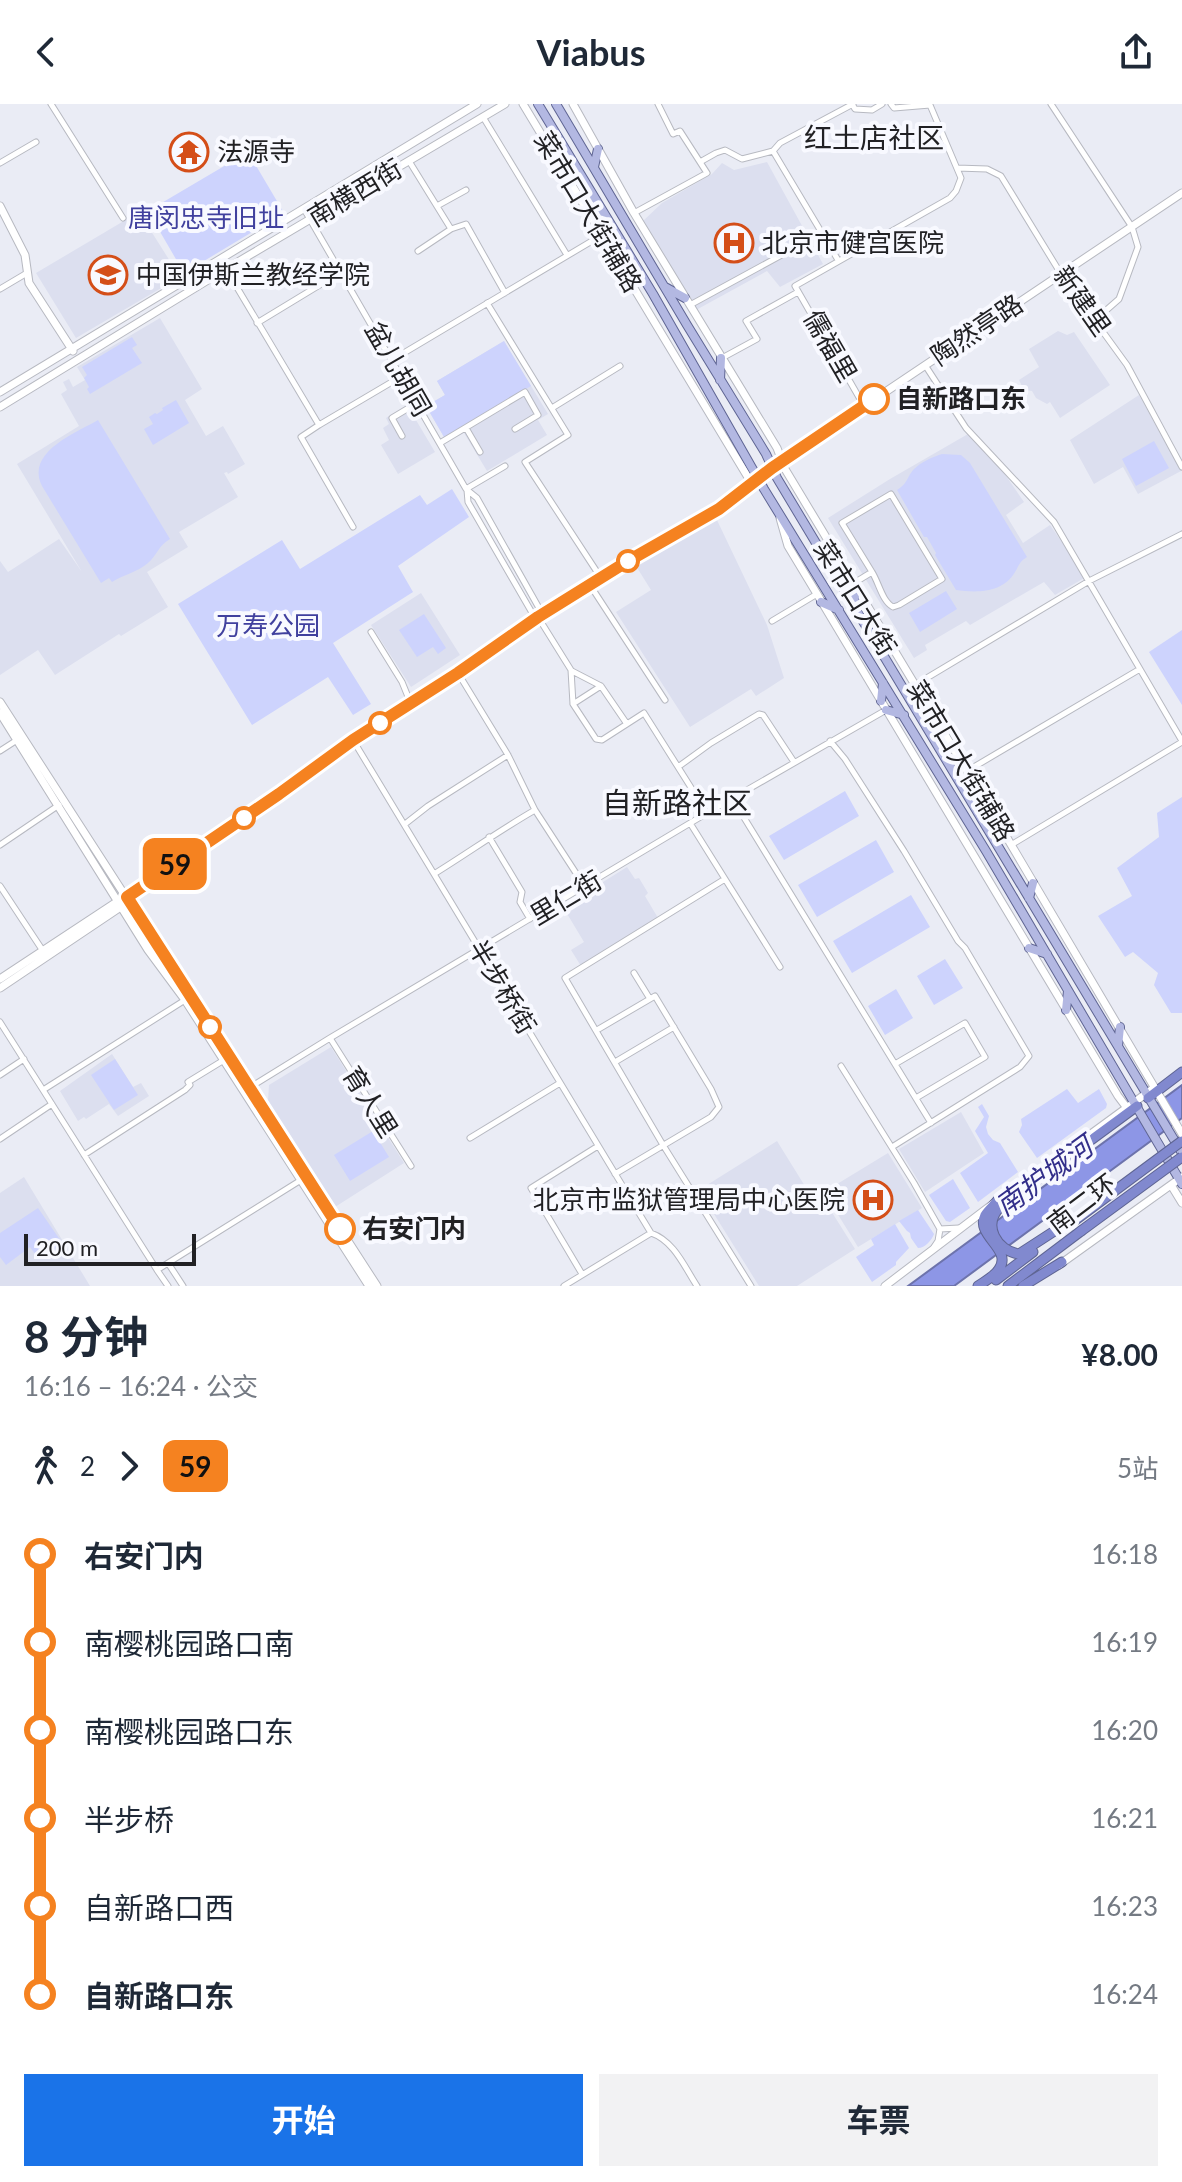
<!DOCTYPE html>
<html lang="zh">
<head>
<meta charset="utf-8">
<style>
  :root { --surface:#fff; --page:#f2f2f3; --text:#1f2937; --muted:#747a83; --accent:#1a73e8 }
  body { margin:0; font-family:Lato,"Noto Sans SC",sans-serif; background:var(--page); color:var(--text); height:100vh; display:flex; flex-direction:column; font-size:30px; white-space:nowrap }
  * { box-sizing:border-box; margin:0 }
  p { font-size:26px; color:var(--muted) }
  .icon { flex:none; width:44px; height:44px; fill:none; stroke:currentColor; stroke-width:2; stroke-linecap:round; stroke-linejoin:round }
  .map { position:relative; height:1182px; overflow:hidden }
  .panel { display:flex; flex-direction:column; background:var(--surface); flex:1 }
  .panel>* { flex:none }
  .badge { padding:0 16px; border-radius:12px; font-size:28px; line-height:52px }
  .scale { position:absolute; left:24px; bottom:20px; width:172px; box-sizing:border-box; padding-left:8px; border:4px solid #212124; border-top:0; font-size:22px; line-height:28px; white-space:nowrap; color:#212124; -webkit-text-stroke:6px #f8f9ff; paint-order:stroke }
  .map>.badge { position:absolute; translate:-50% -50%; box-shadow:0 0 0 4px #fff }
  .legs { display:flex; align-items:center; gap:12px; height:88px; padding:0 24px; font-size:26px }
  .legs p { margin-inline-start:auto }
  .summary { display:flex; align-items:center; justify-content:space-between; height:136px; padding:0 24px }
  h1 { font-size:44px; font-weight:700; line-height:60px }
  .action { display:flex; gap:16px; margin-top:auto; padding:16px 24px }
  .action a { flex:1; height:92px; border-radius:0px; background:var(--accent); color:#fff; font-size:32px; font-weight:700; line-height:92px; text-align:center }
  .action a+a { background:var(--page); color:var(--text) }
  ul { padding:0 24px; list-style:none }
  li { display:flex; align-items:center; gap:28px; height:88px; font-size:30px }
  li i { display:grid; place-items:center; width:12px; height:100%; margin:0 10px; background:currentColor }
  li i::after { content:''; width:20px; height:20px; margin:-10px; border:6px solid; border-radius:50%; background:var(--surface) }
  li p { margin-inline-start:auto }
  li:first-child i { background:linear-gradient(#0000 50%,currentColor 0) }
  li:last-child i { background:linear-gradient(currentColor 50%,#0000 0) }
  header { display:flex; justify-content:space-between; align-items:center; height:104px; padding:0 24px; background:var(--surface); font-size:36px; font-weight:700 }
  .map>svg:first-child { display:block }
  .built { fill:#dcdfef }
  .green { fill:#cdd3fd }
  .water { fill:#8d96e6; stroke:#6d73ac; stroke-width:2 }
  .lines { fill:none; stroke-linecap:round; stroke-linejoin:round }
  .street-casing { stroke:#b7b9c1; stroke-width:7 }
  .secondary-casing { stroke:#b7b9c1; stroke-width:9 }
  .primary-casing { stroke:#5f6593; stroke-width:10 }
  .highway-casing { stroke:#5f6593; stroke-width:11 }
  .street { stroke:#fff; stroke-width:5 }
  .secondary { stroke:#fff; stroke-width:7 }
  .primary { stroke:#b3b8e2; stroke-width:8 }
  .highway { stroke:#8189cf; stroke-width:9 }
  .highway-bridge-casing { stroke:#5f6593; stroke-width:11; stroke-linecap:butt }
  .highway-bridge { stroke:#8189cf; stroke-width:9 }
  .line-1-casing { stroke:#fff; stroke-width:18 }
  .line-1 { stroke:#f58220; stroke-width:12 }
  .stop-1-dot { fill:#fff; stroke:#f58220; stroke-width:4 }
  .labels { text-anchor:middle; stroke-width:8; stroke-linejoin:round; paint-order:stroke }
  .poi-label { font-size:26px; fill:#212124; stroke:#f8f9ff; text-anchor:start }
  .street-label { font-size:26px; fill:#212124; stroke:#f8f9ff }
  .park-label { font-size:26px; fill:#40409e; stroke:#f8f9ff }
  .stop-label { font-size:26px; font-weight:bold; fill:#212124; stroke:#f8f9ff; text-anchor:start }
  .neighbourhood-label { font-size:28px; fill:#212124; stroke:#f8f9ff }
  .water-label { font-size:28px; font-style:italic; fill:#322e8a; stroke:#f8f9ff }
  .quarter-label { font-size:30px; fill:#212124; stroke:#f8f9ff }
</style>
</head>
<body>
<header><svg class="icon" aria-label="back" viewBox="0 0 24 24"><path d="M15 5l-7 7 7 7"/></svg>Viabus<svg class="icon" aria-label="share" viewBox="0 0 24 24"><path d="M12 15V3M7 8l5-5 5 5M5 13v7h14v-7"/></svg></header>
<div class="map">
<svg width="1182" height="1182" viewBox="0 0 1182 1182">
  <rect width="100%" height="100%" fill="#eaecf5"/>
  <path class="built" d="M767,58L823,160L780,183L767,167L696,206L643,117L662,99L712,70L722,59L734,66Z
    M139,108L180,173L76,234L36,169Z
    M160,214L202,285L185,296L206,332L223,322L245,360L228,370L227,368L224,369L238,393L179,428L188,443L147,468L168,503L121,532L119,530L55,571L38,546L0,571V457L8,468L59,435L82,468L17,360L79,322L61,290L67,286L63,278L69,275L73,283L85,276L77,263Z
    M1058,227L1067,231L1074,228L1110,281L1060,314L1050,298L1047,300L1036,294L1032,287L1024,286L1019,276L1039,263L1029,245Z
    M504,237L548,310L538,316L547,331L487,367L464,329L447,338L426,302L445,291L437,277Z
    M1139,291L1181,367L1138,390L1123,363L1094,380L1070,336Z
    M407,301L435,348L398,370L381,341L389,336L383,324L389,320L386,314Z
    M968,330L995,356L1024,398L1006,411L1023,439L1050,421L1086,473L1055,491L1044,478L970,521L966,517L925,541L927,546L914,554L828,414L890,375Z
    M716,414L767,521L784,574L756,592L751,585L690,623L616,508L651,486L636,462Z
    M421,489L460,551L411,583L371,521Z
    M627,763L635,775L639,774L648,789L645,792L658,814L581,862L571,846L584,838L563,803Z
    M331,943L404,1059L335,1103L268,997L269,981Z
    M112,950L133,983L141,979L149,992L118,1012L109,1000L86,1015L84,1013L78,1017L60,987Z
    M961,1008L984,1049L925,1088L899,1045Z
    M777,1037L808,1087L816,1083L855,1145L797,1182H759L699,1086Z
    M888,1049L922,1104L858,1143L824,1088Z
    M24,1073L90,1182H0V1089Z"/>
  <path class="green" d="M248,48L284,109L184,169L148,107Z
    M132,233L137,241L132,244L142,259L90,290L87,285L89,283L84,274L87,271L82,263Z
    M504,237L531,282L444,333L426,302L445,291L437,277Z
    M176,296L189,319L153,341L144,325L153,320L149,313L155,309L157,310L163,306L162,304Z
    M98,316L170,435C159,441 157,451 148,459C138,468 123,471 112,478L109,474L101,479L42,382C25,348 76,329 98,316Z
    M1154,337L1169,364L1136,382L1122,355Z
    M942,350L961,351L970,359L1027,453C1019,458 1020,460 1015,468C1003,489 977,489 956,486L935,451L936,449L927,433H924L897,386C908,379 906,375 913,366C921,358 932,353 942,350Z
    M452,385L469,413L398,462L413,488L333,539L371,600L353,611L328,573L252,621L178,500L282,436L300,465L420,391L427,401Z
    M946,487L957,505L920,528L909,509Z
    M424,510L446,544L438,550L433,543L417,553L399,526Z
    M1182,526V601L1149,548Z
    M845,687L859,712L784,756L769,732Z
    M1182,693V909H1171L1154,881L1158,869L1133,848L1125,853L1098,812L1132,792L1117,764L1159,733L1157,709Z
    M876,736L894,768L817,813L798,781Z
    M911,791L930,823L852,869L833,837Z
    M945,855L963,884L934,901L917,872Z
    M896,885L913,914L885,931L868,902Z
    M115,955L138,991L114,1006L91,971Z
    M1067,985L1078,999L1099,985L1107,1000L1106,1004L1037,1054L1019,1028L1022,1021L1021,1015Z
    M982,1000L989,1012L986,1023L988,1030L993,1036L1000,1039L1018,1068L978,1098L960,1069L988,1049L975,1027L984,1013L978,1003Z
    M373,1027L389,1053L350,1077L334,1051Z
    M953,1075L970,1104L950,1118L946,1117L929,1091Z
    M38,1104L63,1140L38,1154L30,1143L6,1161L0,1153V1129Z
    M918,1106L934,1130C932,1136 925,1144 918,1144L911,1134L910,1129L907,1127L899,1117Z
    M895,1120L909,1144L896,1158V1161L872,1178L856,1153L874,1141L871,1135Z"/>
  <path class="water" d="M1182,981V1014L954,1182H908Z"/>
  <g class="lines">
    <defs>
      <path id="street" d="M51,0L123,114
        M852,0L855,5L872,6L882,0
        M1051,0L1132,123L1138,143L1119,195L1095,216
        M483,13L567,151
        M773,47L838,156
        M409,57L451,125L466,120L505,189
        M700,58L716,49L725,46L742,55L773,47L780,39L853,0
        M0,59L36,38
        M957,64L987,65L1001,72L1061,170L1127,261L1182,363
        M437,102L466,86
        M304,105L466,385L477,394L539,504L538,512
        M634,109L707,69L680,27L673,30L658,0
        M418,147L451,125
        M226,165L319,321L301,333L353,423
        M0,185L27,169
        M487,199L568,331L525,358L601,474
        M690,201L789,147
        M257,219L341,168
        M722,254L757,235L746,217L798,188
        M392,256L602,131
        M925,261L966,324L1054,418L1182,637
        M864,302L795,182L950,94L956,87L961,74L930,1L894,4L891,0
        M552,304L620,262
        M319,321L402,272
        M466,324L480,348
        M402,332L392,314L417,299
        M440,339L525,288L538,311L515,325
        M466,385L505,362
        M467,386L468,398L531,507L538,513L571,566L573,600L596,635L602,636L644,609L707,709
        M854,479L872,468L842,419L891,390L942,475L899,501L893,503C882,497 879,479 872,468
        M590,481L665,596
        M772,517L817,490
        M371,528L402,578L411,600
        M572,567L601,582L573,600
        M458,569L508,651L535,706L585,783
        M915,581L1089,477L1182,430
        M601,582L627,620
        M353,636L651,1129C674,1137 684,1162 697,1182
        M830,637L845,655L904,747L958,837L965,844L1029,952L1020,963L892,1043
        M0,647L17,636
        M678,663L711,639L759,610L763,611L794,658
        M967,667L1140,565
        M732,694L931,1019
        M690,719L780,863
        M405,720L428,702L508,651
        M489,733L522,788L520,798L530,815
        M0,741L59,701
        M1011,741L1182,638
        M434,770C468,749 500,726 535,706
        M725,775L565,874L663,1041L751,1182
        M0,782L43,847
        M634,869L650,895
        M0,918L157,1166L168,1159L183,1182
        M597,926L655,892L711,985L719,1003L711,1013L615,1070
        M330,934L411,1062
        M615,958L674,923
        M895,960L965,919L985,953L916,994
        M841,962L914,1079L940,1125L938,1137L934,1143
        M0,971L24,955
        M249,984L330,934L707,709L886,606
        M43,986L185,896
        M470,1034L560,979
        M0,1035L52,1000
        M84,1051L185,986L190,981L188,978L224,956
        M940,1125L959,1124
        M168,1159L301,1076
        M157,1166L168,1182
        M582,1170L531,1084L598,1042
        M564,1182L651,1129"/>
      <path id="secondary" d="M523,0L752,380
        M573,0L634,109L777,344L785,365L1003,727L1182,1030
        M0,102L25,151L29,179L73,247
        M0,288L477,0
        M0,303L226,165L505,0
        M780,414L788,442L817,490L1118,992L1127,1004
        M0,598L377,1182
        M0,609L148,846L185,896L369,1182
        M0,875L244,714L353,636L458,569L538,513L628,457L719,405L772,364L1182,89
        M0,884L122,802
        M1171,1081L1182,1099
        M1059,1161L1182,1073
        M885,1182L998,1096L1028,1076L1151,986"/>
      <path id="primary" d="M538,0L653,190L764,385L986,747L1182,1080
        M556,0L687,221L766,350L777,374L1182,1049
        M594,63L598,45
        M665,183L685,194
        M720,276L721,254
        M821,498L839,506
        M854,501L856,482
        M881,597L883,579
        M886,606L904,611
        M1029,794L1033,779
        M1029,844L1047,850
        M1066,906L1068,887
        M1118,942L1120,923"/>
      <path id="highway" d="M1148,994L1182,968
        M1074,1117L1056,1126L1019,1150C997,1147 982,1121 1000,1103L1137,1002
        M996,1176L1033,1148
        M978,1182C985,1177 995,1172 999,1165C1013,1145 975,1132 985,1111C988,1106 994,1101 998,1096
        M1008,1182L1081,1127
        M1023,1182L1062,1158"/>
    </defs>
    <use href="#street" class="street-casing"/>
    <use href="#secondary" class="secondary-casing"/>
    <use href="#primary" class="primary-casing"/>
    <use href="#highway" class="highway-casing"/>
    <use href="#street" class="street"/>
    <use href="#secondary" class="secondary"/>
    <use href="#primary" class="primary"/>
    <use href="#highway" class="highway"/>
    <defs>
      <path id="highway-bridge" d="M1074,1117L1182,1037
        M1081,1127L1182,1053"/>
    </defs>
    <use href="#highway-bridge" class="highway-bridge-casing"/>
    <use href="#highway-bridge" class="highway-bridge"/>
  </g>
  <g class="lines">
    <defs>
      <path id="line-1" d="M340,1125L127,793L279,690L353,636L458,569L538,513L628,457L719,405L772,364L874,295"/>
    </defs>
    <use href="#line-1" class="line-1-casing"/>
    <use href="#line-1" class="line-1"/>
  </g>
  <defs>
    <symbol id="temple-ring" viewBox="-11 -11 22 22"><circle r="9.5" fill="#f8f9ff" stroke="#d44e18" stroke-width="1.5"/><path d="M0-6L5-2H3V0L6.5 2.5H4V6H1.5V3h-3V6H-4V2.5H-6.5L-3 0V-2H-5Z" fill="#d44e18"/></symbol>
    <symbol id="hospital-ring" viewBox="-11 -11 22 22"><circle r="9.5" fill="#f8f9ff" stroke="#d44e18" stroke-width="1.5"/><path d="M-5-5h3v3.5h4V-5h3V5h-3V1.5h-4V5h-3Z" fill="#d44e18"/></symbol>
    <symbol id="university-ring" viewBox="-11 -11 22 22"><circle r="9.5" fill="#f8f9ff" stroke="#d44e18" stroke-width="1.5"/><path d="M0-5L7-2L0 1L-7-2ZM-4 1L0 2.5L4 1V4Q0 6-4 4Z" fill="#d44e18"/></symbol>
  </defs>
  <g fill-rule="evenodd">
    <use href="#temple-ring" x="167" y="26" width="44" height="44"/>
    <use href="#hospital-ring" x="712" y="117" width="44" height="44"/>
    <use href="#university-ring" x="86" y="149" width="44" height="44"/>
    <use href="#hospital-ring" x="851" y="1074" width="44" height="44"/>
  </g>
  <g class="stop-1-dot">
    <circle cx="874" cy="295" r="14"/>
    <circle cx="628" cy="457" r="10"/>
    <circle cx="380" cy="619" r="10"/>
    <circle cx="244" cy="714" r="10"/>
    <circle cx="210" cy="923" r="10"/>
    <circle cx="340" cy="1125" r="14"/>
  </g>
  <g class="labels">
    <g class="poi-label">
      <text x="217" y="57">法源寺</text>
      <text x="762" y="148">北京市健宫医院</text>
      <text x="136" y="180">中国伊斯兰教经学院</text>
      <text x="845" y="1105" text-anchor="end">北京市监狱管理局中心医院</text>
    </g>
    <g class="street-label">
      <text transform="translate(355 89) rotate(-31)" y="9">南横西街</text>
      <text transform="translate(588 108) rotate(59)" y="9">菜市口大街辅路</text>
      <text transform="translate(1082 197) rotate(55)" y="9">新建里</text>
      <text transform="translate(977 226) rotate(-34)" y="9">陶然亭路</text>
      <text transform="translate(830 242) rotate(60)" y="9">儒福里</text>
      <text transform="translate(398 265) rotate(60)" y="9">盆儿胡同</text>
      <text transform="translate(855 494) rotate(58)" y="9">菜市口大街</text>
      <text transform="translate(961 657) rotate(59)" y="9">菜市口大街辅路</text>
      <text transform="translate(566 794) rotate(-31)" y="9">里仁街</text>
      <text transform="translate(502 883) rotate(59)" y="9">半步桥街</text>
      <text transform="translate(370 998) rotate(58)" y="9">育人里</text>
      <text transform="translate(1082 1100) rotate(-37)" y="9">南二环</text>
    </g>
    <g class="park-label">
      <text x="206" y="123">唐闵忠寺旧址</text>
      <text x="268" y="531">万寿公园</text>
    </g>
    <g class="stop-label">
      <text x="896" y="304">自新路口东</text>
      <text x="362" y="1134">右安门内</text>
    </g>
    <g class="neighbourhood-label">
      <text x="874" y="44">红土店社区</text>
    </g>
    <g class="water-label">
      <text transform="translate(1044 1072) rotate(-36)" y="10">南护城河</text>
    </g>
    <g class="quarter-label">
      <text x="677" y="710">自新路社区</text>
    </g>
  </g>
</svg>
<div class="scale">200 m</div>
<b class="badge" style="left:175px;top:760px;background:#f58220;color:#111">59</b>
</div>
<section class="panel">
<div class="summary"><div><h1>8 分钟</h1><p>16:16 – 16:24 · 公交</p></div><b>¥8.00</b></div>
<div class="legs"><svg class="icon" aria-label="walk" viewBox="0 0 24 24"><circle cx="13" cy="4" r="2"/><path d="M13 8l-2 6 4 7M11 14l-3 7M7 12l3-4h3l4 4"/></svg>2<svg class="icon" aria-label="forward" viewBox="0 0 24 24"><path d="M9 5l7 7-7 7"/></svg><b class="badge" style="background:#f58220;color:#111">59</b><p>5站</p></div>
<ul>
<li><i style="color:#f58220"></i><b>右安门内</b><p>16:18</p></li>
<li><i style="color:#f58220"></i><span>南樱桃园路口南</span><p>16:19</p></li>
<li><i style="color:#f58220"></i><span>南樱桃园路口东</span><p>16:20</p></li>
<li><i style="color:#f58220"></i><span>半步桥</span><p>16:21</p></li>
<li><i style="color:#f58220"></i><span>自新路口西</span><p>16:23</p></li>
<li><i style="color:#f58220"></i><b>自新路口东</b><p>16:24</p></li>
</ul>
<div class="action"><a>开始</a><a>车票</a></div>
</section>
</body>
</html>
